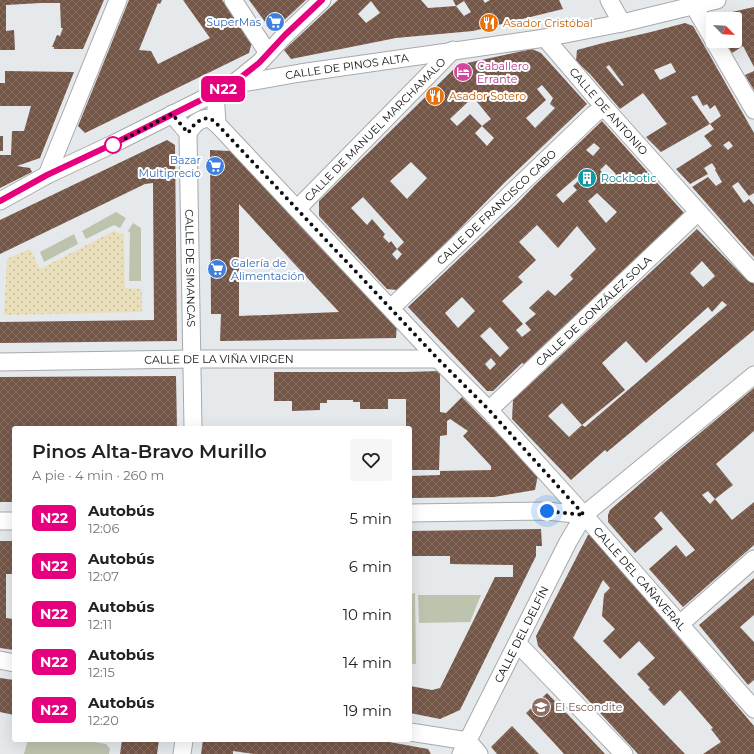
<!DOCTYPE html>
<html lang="es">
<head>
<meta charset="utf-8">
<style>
  :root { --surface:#fff; --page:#f6f6f6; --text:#222; --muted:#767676 }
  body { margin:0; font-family:Montserrat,sans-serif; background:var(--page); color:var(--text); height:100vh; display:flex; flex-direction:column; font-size:15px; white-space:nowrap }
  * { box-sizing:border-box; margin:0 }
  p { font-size:13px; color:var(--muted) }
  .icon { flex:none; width:22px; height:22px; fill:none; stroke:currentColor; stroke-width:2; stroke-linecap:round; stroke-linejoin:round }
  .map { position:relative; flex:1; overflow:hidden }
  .details { position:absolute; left:12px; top:426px; width:400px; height:316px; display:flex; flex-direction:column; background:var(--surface); border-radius:4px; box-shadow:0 4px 16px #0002 }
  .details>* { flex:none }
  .badge { padding:0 8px; border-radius:6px; font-size:14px; line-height:26px }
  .needle { width:26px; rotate:114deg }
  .tools { position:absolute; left:706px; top:12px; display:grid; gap:8px }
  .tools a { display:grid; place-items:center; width:36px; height:36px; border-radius:4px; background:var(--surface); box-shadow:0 4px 16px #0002; font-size:20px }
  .you { position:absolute; width:20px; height:20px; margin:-10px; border:3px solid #fff; border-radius:50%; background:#1a73e8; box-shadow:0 0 0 6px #1a73e833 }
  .map>.badge { position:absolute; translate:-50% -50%; box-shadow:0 0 0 2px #fff }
  .round { display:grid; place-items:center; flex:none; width:42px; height:42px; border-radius:4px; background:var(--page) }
  .headline { display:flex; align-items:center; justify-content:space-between; height:68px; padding:0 20px }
  h1 { font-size:19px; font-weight:600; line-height:30px }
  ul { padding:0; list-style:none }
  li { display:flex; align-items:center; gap:12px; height:48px; padding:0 20px }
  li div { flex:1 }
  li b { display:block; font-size:15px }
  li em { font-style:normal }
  li .badge { min-width:44px; font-weight:700; text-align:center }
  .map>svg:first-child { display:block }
  .green { fill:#bdc4ae }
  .sand { fill:url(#sand-dots) }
  .building { fill:url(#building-cross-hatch); fill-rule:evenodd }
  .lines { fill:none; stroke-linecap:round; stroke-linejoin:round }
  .street-casing { stroke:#a7a9ac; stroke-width:19 }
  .street { stroke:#fff; stroke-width:17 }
  .line-casing { stroke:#fff; stroke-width:9 }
  .line { stroke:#e6007e; stroke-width:6 }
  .walk { stroke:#0e0f10; stroke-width:4; stroke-dasharray:0 7.2 }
  .stop-dot { fill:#fff; stroke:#e6007e; stroke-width:2 }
  .labels { text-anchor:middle; stroke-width:4; stroke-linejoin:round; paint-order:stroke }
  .shop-label { font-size:11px; fill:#366cbe; stroke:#fff; text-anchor:end }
  .food-label { font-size:11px; fill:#c56008; stroke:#fff; text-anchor:start }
  .street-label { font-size:11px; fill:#0e0f10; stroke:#fff }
  .hotel-label { font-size:11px; fill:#b23c85; stroke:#fff; text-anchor:start }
  .culture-label { font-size:11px; fill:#0d838f; stroke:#fff; text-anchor:start }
  .education-label { font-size:11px; fill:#785e54; stroke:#fff; text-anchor:start }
</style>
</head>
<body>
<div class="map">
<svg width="754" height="754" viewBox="0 0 754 754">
  <defs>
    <pattern id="sand-dots" width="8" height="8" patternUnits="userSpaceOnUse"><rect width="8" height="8" fill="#e9dfba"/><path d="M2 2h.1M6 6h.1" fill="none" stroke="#c7be9f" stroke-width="1.8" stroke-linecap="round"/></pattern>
    <pattern id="building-cross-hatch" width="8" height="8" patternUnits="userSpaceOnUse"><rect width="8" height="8" fill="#745647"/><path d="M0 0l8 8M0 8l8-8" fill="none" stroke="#856e63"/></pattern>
  </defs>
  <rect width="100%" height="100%" fill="#e6e9ec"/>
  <path class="green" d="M116,212L126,218L120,228L114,225L86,239L82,231Z
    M133,223L141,228V281H129L130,233L128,231Z
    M74,234L78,244L44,262L40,252Z
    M415,593L416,664H410V594Z
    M418,595H481L470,622L419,623Z
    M28,740H81L106,744L110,749L109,754H24Z"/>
  <path class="sand" d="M114,231L124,235L125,288L142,289V312L4,315L7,259L30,249L40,269Z"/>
  <path class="building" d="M0,0H104L83,49H54V47H52L57,35L60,36L63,28H61L60,3H41L6,5V31L14,30L15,50H0Z
    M129,0H162L160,4L158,3L139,50L151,51L158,64L210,38L183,0H222L252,42L249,53L85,133L78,126Z
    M249,0H306L278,26H268Z
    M338,0H421L428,8L456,6L464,16L471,12L464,1L456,6L453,0H483L485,3L490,0H559L563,9L473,31L396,38L291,59L284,50ZM371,1L380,13L366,23L358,14Z
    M754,7V67L743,46L732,53L725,41H735V19H717L719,15Z
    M685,23L693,26L754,133V193L749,196L738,182L732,186L744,203L749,199L754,205V257L692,187L708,177L716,186L722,182L715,170L716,169L712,163L704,168L708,174L690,184L676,169L712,146L704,136L714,129L710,124L661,152L646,137L667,124L643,93L620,109L590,74L576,61L577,50L603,43L651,32ZM671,63L676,72L660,80L654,70ZM609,65L624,85L622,86L606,67ZM697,95L703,106L707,104L710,109L715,105L721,116L710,124L691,97ZM729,141L733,146L728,150L723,145Z
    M532,49L541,53L587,104L504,183L445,244L397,290L387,289L319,216V201L458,65ZM542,85L553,98L550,104L555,108L535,128L526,118L546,100L537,89ZM473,97L491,119L482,126L494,138L487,146L475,133L482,126L470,114L457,126L450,119ZM411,162L427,178L407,199L390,181ZM363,197L404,242L397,249L402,254L397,260L392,254L397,249L391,241L389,243L383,237L385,234L372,219L367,225L351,208Z
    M5,71L74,72L40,158L17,166L30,168L32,172L0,188V155H11L12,131H24L31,106H0V83H5Z
    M754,71V90L745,75Z
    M602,121L684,213L524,364L522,363L493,391H487L408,307L517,204L535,185ZM594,143L600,148L593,156L586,150ZM606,164L616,174L610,180L600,170ZM578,176L580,179L573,186L577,190L563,203L556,195ZM597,193L617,212L606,223L588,201ZM537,225L558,248L577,226L596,249L570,275L573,279L555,296L548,290L529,308L536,314L525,323L531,330L522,337L516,330L523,324L502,301L523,282L518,277L536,260L519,242ZM462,297L475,311L458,328L445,313ZM490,327L509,348L500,357L480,336ZM491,358L496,364L490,370L485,364Z
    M0,136H3V151H0Z
    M167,140L175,145L177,341L0,343V322L154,320L153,183L145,184L0,254V220Z
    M210,150L230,151L397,324L396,338L220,341L221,314H211ZM239,204L339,312L239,316Z
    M697,229L746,279L749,281L750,280L754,284V330L607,452L605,450L571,480L512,419L513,400ZM702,261L715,276L703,287L690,273ZM722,301L727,305L585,427L582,425L569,437L548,416L562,403L582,425L625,390L602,363L626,341L646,363L708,307L712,312Z
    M440,371V412L446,413L462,397L538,475L535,490L494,497L410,498V476L440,475V471L491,470V466L463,436L468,431L450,419L447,421V435L440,436L439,470H410V428H406V399H388V409H360V402H353V400H327V403H320V410L292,411V401H274V372H406Z
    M176,376L177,428H14V502H0V377Z
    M754,388V431L716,464L733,485L715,499L708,491L702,495L710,504L715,499L732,520L754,502V545L683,607L649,569L676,545L686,557L695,550L661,511L654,518L663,529L635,553L608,522V515L610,510L664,463Z
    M541,529L542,546H536V556L460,710L440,719L410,713V686L432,690L440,688L495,577H513V565L450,564V556H410V531Z
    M588,535H592L754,726V754H703L721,742L711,729L713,728L680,690L664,706L648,689L650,688L637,674L655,658L639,641L620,659L603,641L615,629L602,616L604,594L610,588L603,580L573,638L685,754H638L538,646L536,636Z
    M0,541H14V574H6V618L14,619V650L0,648Z
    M754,578V615L740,627L754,642V680L748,685L699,625Z
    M0,678L14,680V715L0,712Z
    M547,693L576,723L605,754H564L555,744L526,713Z
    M512,726L539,754H497L491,747Z
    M122,740H159L157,754H120Z
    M203,740H378L428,749L431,754H254L233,751V754H201Z"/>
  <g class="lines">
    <defs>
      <g id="street">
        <path d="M233,0L268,53"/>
        <path d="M609,0L622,23"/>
        <path d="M694,6L713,39"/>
        <path id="s1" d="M545,38L604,107L754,274"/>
        <path d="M714,41L754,110"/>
        <path d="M233,84L259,63L285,35L322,0"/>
        <path id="s2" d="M215,92L217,124L438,359L489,410L584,515L754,709"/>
        <path id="s3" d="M172,114L188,133L193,428"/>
        <path d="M188,133C194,124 198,119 209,118L217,124"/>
        <path d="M47,175L118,0"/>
        <path id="s4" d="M0,201L47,175L113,144L231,85L300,73L545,38L622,23L717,0"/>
        <path id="s5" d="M298,208L453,50"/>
        <path id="s6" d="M391,308L593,115L604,107"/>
        <path id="s7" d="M0,362L192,359H438"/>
        <path id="s8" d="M489,410L698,212"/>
        <path d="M410,513L547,511L584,515"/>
        <path d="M0,521H14"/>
        <path d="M680,624L754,559"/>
        <path d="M518,644L624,754"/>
        <path d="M0,660L14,663"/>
        <path d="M410,732L468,741L479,754"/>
        <path d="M182,754L184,740"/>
        <path id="s9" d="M461,754L568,542L584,515L754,375"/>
      </g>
    </defs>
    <use href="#street" class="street-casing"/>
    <use href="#street" class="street"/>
  </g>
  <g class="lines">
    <defs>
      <path id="line" d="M0,201L47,175L113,144L231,85L259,63L285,35L322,0"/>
    </defs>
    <use href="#line" class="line-casing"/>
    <use href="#line" class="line"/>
    <path class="walk" d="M113,145L172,114L188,133C194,124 198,119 210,118L217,124L438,359L489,410L584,515L547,511"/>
  </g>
  <defs>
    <symbol id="supermarket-disc" viewBox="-11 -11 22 22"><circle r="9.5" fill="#3f7fe0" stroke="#fff"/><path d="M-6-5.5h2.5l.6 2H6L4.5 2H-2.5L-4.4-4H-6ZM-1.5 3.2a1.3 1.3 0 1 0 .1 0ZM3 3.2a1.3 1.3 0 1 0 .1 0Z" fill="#fff"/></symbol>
    <symbol id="restaurant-disc" viewBox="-11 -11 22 22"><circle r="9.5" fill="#e8710a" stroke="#fff"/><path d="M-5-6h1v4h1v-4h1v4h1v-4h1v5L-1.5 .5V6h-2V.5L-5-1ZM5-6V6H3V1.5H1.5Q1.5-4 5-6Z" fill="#fff"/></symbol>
    <symbol id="hotel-disc" viewBox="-11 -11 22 22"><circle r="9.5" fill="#d1479c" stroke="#fff"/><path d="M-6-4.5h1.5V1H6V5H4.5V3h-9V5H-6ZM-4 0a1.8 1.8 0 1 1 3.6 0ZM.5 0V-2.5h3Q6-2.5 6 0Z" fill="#fff"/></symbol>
    <symbol id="building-disc" viewBox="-11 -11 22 22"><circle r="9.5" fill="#0f9aa8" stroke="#fff"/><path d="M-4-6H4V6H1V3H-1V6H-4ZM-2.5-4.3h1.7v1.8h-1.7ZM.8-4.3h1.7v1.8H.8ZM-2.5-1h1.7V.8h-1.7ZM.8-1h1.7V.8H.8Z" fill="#fff"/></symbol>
    <symbol id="school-disc" viewBox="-11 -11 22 22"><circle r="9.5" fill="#8d6e63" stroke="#fff"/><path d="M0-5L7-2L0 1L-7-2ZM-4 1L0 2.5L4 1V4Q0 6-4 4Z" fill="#fff"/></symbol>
  </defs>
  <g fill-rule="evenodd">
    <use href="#supermarket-disc" x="264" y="11" width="22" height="22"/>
    <use href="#restaurant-disc" x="478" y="12" width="22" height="22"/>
    <use href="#hotel-disc" x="452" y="61" width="22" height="22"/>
    <use href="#restaurant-disc" x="424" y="85" width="22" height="22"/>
    <use href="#supermarket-disc" x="204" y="155" width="22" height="22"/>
    <use href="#building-disc" x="576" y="167" width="22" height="22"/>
    <use href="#supermarket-disc" x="206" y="258" width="22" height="22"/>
    <use href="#school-disc" x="530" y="696" width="22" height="22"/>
  </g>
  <circle class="stop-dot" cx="113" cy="145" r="8"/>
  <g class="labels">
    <g class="shop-label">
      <text x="261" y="26">SuperMas</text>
      <text x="201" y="164">Bazar<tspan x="201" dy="13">Multiprecio</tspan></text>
      <text x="231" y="267" text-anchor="start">Galería de<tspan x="231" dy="13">Alimentación</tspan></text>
    </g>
    <g class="food-label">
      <text x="503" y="27">Asador Cristóbal</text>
      <text x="449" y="100">Asador Sotero</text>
    </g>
    <g class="street-label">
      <text dy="4" stroke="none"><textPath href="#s4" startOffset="376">CALLE DE PINOS ALTA</textPath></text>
      <text dy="4" stroke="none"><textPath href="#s1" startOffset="97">CALLE DE ANTONIO</textPath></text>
      <text dy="4" stroke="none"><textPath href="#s5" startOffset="110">CALLE DE MANUEL MARCHAMALO</textPath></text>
      <text dy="4" stroke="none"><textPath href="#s6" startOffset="146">CALLE DE FRANCISCO CABO</textPath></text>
      <text dy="4" stroke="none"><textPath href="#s3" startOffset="160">CALLE DE SIMANCAS</textPath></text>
      <text dy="4" stroke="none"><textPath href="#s8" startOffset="144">CALLE DE GONZÁLEZ SOLA</textPath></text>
      <text dy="4" stroke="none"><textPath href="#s7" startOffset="219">CALLE DE LA VIÑA VIRGEN</textPath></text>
      <text dy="4" stroke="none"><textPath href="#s2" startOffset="653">CALLE DEL CAÑAVERAL</textPath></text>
      <text dy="4" stroke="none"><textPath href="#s9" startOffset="134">CALLE DEL DELFÍN</textPath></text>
    </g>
    <g class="hotel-label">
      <text x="477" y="70">Caballero<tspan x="477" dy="13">Errante</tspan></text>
    </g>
    <g class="culture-label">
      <text x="601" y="182">Rockbotic</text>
    </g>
    <g class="education-label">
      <text x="555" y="711">El Escondite</text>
    </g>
  </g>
</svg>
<div class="tools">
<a><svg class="needle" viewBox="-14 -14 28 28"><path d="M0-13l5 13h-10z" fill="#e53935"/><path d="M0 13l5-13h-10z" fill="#767676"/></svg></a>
</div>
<div class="you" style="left:547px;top:511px"></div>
<b class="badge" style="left:223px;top:89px;background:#e6007e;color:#fff">N22</b>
<section class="details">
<div class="headline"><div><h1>Pinos Alta-Bravo Murillo</h1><p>A pie · 4 min · 260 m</p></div><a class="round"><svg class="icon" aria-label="heart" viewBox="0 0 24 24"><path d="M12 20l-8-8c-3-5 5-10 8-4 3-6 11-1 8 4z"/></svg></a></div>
<ul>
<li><span class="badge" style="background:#e6007e;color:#fff">N22</span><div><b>Autobús</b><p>12:06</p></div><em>5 min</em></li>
<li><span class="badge" style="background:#e6007e;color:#fff">N22</span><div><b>Autobús</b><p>12:07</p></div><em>6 min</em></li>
<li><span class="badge" style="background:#e6007e;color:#fff">N22</span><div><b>Autobús</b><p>12:11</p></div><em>10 min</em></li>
<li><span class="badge" style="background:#e6007e;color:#fff">N22</span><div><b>Autobús</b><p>12:15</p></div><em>14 min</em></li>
<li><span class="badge" style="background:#e6007e;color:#fff">N22</span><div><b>Autobús</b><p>12:20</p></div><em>19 min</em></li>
</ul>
</section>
</div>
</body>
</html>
